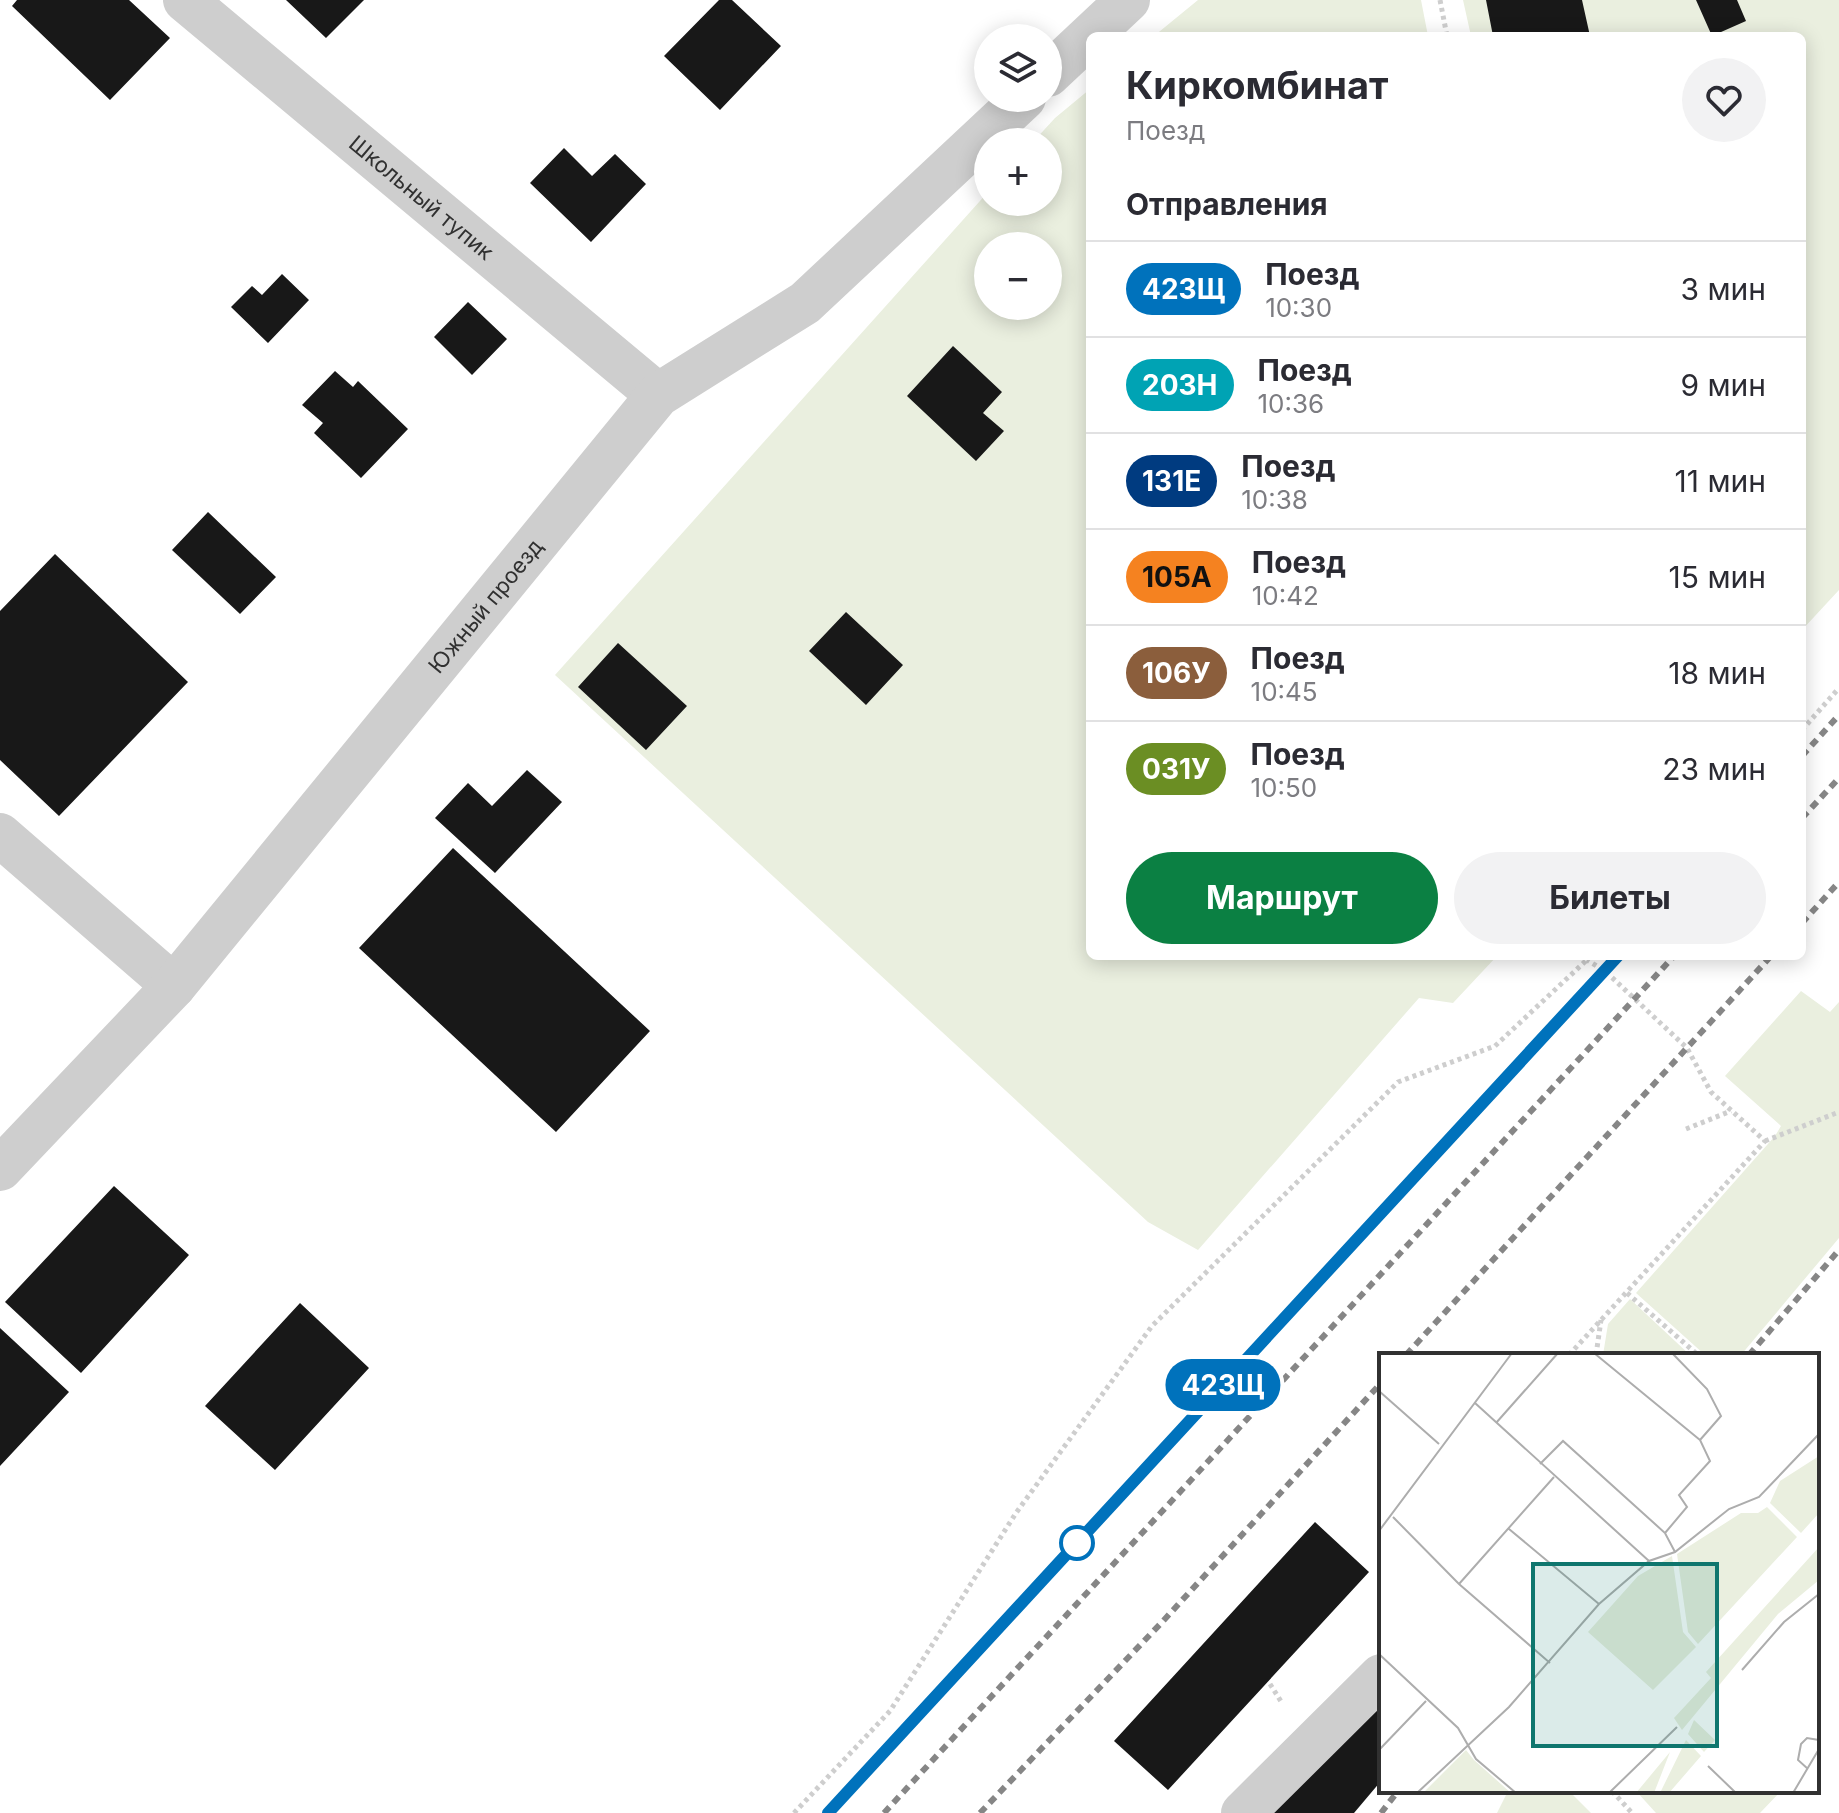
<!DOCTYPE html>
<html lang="ru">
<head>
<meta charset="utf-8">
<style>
  :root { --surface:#fff; --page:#f2f2f3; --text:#2b2b33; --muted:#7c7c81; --line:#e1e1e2; --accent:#0b8043 }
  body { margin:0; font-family:Inter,sans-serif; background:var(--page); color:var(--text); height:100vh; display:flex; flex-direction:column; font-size:30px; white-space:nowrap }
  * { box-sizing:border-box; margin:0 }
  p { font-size:26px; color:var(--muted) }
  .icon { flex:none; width:44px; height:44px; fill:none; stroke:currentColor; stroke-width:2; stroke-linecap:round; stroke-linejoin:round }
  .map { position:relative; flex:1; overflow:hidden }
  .drawer { position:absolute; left:1086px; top:32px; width:720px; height:928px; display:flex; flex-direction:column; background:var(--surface); border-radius:12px; box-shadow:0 4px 20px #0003 }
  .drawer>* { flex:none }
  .badge { padding:0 16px; border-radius:26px; font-size:28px; line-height:52px }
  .controls { position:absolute; left:974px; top:24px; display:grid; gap:16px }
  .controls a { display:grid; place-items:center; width:88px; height:88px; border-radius:50%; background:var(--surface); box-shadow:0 4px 20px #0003; font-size:40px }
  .map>.badge { position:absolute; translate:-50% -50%; box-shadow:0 0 0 4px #fff }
  h2 { padding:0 40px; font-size:30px; line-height:72px }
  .round { display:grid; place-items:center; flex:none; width:84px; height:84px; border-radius:42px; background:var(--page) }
  .overview { display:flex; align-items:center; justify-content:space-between; height:136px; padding:0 40px }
  h1 { font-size:38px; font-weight:700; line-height:60px }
  .action { display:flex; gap:16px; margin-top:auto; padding:16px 40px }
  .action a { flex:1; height:92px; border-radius:48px; background:var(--accent); color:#fff; font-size:32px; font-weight:700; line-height:92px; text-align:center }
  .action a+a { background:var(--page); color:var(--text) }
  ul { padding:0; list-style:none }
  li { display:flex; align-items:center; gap:24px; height:96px; padding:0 40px; border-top:2px solid var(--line) }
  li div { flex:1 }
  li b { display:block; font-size:30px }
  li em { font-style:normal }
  li .badge { min-width:88px; font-weight:700; text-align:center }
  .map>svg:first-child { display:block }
  .green { fill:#eaefdf; fill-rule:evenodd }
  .building { fill:#181818 }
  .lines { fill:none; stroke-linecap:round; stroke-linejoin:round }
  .path { stroke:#cecece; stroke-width:5; stroke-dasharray:4 4; stroke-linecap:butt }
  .minor { stroke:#cecece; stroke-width:44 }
  .rail { stroke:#868686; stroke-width:6; stroke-dasharray:8 6; stroke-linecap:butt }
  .line-casing { stroke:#fff; stroke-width:18 }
  .line { stroke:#0072bc; stroke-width:12 }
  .stop-dot { fill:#fff; stroke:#0072bc; stroke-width:4 }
  .labels { text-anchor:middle; stroke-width:8; stroke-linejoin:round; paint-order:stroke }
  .street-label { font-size:22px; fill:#313131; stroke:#fff }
  .inset-road { fill:none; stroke:#adadad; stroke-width:2 }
  .view { fill:#0f766e; fill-opacity:0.15; stroke:#0f766e; stroke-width:4 }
  .inset-edge { fill:none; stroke:#313131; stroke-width:4 }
</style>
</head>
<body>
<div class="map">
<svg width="1839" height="1813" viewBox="0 0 1839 1813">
  <rect width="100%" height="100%" fill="#fff"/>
  <path class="green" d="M1198,0H1421L1428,36H1154Z
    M1463,0H1839V590L1802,630V36H1471Z
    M1090,89V956H1497L1453,1003L1419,998L1198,1250L1148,1222L555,675L988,192V202H1048V142H1033L1055,118ZM988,246H1048V306H988Z
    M1801,991L1830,1012L1839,1002V1238L1741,1355H1705L1636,1293L1775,1136L1781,1126L1725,1076Z
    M1630,1299L1690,1355H1603L1608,1324Z
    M1508,1791H1569L1591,1813H1497Z
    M1636,1791H1781L1760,1813H1656Z"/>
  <path class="building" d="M17,0H129L170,38L110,100L12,6Z
    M286,0H364L326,38Z
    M719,0H732L781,46L720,110L664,56Z
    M1486,0H1582L1590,36H1493Z
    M1696,0H1737L1746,21L1712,36Z
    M564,148L592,176L615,154L646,184L591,242L530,183Z
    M282,274L309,300L268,343L231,307L252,286L262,295Z
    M468,302L507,339L472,375L434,337Z
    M953,346L1002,392L983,413L1004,431L976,461L907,396Z
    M335,371L353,387L358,381L408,429L361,478L314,433L323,423L302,405Z
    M208,512L276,577L240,614L172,550Z
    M55,554L188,682L59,816L0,760V611Z
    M846,612L903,665L866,705L809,651Z
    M618,643L687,706L646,750L578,687Z
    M527,770L562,802L495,873L435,818L468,783L492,806Z
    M453,848L650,1031L556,1132L359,948Z
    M114,1186L189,1255L81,1373L5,1302Z
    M300,1303L369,1368L275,1470L205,1406Z
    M0,1328L69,1392L0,1466Z
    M1315,1522L1369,1572L1168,1790L1114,1741Z
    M1381,1692V1781L1354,1813H1269Z"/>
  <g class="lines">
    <path class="path" d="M1440,0L1447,36
      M1802,730L1839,688
      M1686,1129L1731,1111
      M1765,1141L1839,1112
      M1627,1293L1698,1355
      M1569,1355L1765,1141L1711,1092L1687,1048L1605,971L1587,960
      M1596,1355L1601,1320
      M1270,1684L1282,1703
      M1612,1791L1632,1813
      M794,1813L890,1711L1016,1513L1152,1326L1398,1082L1495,1046L1591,956"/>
    <g class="minor">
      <path id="s1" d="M185,0L658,395"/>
      <path d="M1048,75L1128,0"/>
      <path d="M0,835L174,986"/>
      <path id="s2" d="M0,1169L174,986L658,395L805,303L1024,98"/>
      <path d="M1243,1813L1381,1676"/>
    </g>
    <path class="rail" d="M1802,756L1839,715
      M1802,818L1839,778
      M1802,923L1839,882
      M1406,1355L1771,956
      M1749,1355L1839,1250
      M828,1813L1618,956
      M884,1813L1674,956
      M980,1813L1164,1620L1381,1383
      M1381,1813L1398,1791"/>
  </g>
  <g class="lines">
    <defs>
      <path id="line" d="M828,1813L1618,956"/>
    </defs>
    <use href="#line" class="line-casing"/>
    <use href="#line" class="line"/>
  </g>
  <circle class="stop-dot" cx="1077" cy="1543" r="16"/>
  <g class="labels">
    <g class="street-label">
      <text dy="8" stroke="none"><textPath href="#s1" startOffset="308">Школьный тупик</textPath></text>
      <text dy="8" stroke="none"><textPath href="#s2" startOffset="744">Южный проезд</textPath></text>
    </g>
  </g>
  <g transform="translate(1379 1353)">
    <rect width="440" height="440" fill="#fff"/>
    <path d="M440,103V160L422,180L391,150L401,128ZM388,154L418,184L319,291L309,279L298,201L362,160H379ZM440,194V227L399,261L303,377L295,365L332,325L327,319ZM293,203L304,279L317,294L274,337L209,279L259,223ZM315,367L336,387L325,399L309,381ZM307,387L322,403L290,440H281ZM87,397L95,407L132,440H44ZM291,399L275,440H257Z" fill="#eaefdf"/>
    <path class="inset-road" d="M215,0L321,87M0,38L60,91M96,50L270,208M117,70L179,0M161,111L184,88L286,180L296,199M14,164L80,231L171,310M130,176L220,251M0,178L133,0M286,180L308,154L300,142L331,108L321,87L342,63L328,36L293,0M80,231L175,124M0,301L79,375L97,406L137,440M363,317L405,269L440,241M0,397L47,348M329,413L357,440M429,416L419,407L422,391L428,385L440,387M38,440L130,354L220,251L270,208L296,199L350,156L380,144L440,81M230,440L298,374M414,440L440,396"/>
    <path class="view" d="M154,211H338V393H154Z"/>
    <rect width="440" height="440" class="inset-edge"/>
  </g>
</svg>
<div class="controls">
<a><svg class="icon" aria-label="layers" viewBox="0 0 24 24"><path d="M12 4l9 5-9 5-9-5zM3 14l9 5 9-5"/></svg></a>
<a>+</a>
<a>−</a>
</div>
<b class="badge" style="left:1223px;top:1385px;background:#0072bc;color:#fff">423Щ</b>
<section class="drawer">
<div class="overview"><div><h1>Киркомбинат</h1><p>Поезд</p></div><a class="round"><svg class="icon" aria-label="heart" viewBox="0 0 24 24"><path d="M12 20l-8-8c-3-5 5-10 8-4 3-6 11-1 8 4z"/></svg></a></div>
<h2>Отправления</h2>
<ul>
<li><span class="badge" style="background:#0072bc;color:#fff">423Щ</span><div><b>Поезд</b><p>10:30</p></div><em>3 мин</em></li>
<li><span class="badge" style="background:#00a3b4;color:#fff">203Н</span><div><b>Поезд</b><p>10:36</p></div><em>9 мин</em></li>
<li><span class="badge" style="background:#003b80;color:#fff">131Е</span><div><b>Поезд</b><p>10:38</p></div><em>11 мин</em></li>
<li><span class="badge" style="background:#f58220;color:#111">105А</span><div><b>Поезд</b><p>10:42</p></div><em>15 мин</em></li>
<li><span class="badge" style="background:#8b5e3c;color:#fff">106У</span><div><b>Поезд</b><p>10:45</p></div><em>18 мин</em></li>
<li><span class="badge" style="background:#6b8e23;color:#fff">031У</span><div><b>Поезд</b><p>10:50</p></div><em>23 мин</em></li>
</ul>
<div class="action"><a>Маршрут</a><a>Билеты</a></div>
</section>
</div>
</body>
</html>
